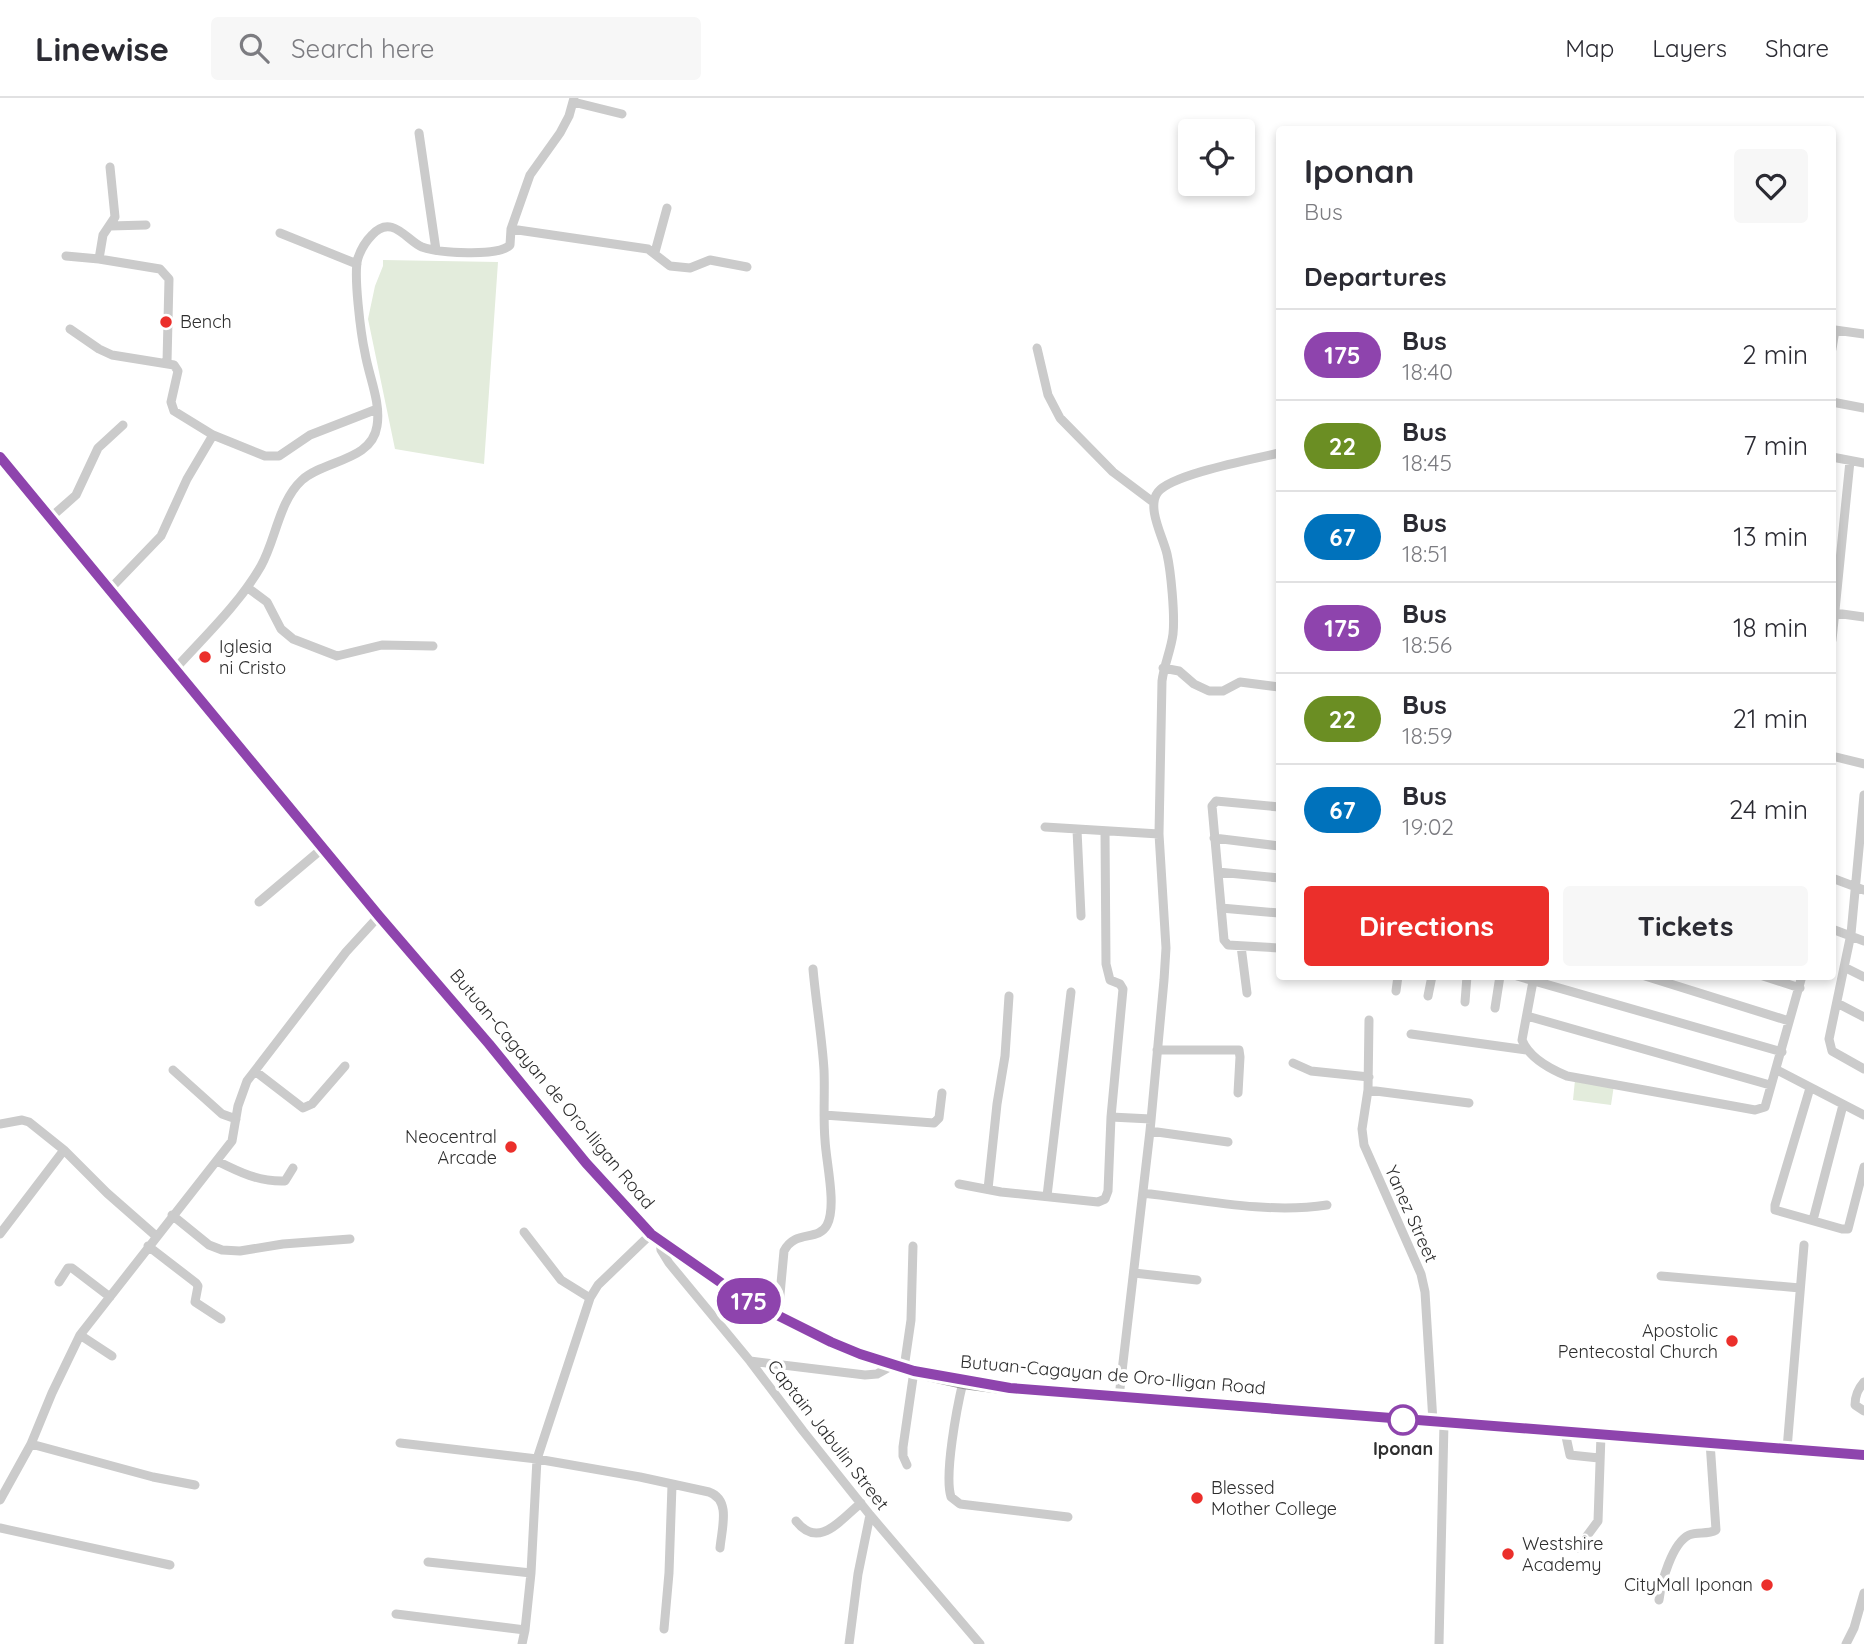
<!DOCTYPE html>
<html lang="en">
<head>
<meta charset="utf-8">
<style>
  :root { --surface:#fff; --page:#f7f7f7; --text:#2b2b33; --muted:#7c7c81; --line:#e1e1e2; --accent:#eb2f2b }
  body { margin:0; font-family:Quicksand,sans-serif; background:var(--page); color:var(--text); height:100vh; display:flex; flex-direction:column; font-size:26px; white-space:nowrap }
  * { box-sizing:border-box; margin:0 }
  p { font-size:23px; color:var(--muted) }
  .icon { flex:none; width:38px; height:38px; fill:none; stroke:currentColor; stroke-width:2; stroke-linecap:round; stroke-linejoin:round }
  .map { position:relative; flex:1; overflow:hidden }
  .sheet { position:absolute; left:1276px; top:28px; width:560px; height:854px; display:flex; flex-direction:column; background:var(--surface); border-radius:7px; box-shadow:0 4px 10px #0003 }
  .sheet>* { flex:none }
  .badge { padding:0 14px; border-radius:23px; font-size:24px; line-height:46px }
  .buttons { position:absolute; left:1178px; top:21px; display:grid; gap:14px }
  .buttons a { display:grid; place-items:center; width:77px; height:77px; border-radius:7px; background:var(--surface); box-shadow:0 4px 10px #0003; font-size:35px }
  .map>.badge { position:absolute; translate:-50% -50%; box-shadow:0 0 0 4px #fff }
  h2 { padding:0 28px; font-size:26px; line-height:63px }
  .round { display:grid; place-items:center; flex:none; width:74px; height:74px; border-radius:7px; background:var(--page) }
  .headline { display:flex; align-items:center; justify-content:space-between; height:119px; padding:0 28px }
  h1 { font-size:33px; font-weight:800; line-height:52px }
  .cta { display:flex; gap:14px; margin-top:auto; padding:14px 28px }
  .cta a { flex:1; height:80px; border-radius:7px; background:var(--accent); color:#fff; font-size:28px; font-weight:800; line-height:80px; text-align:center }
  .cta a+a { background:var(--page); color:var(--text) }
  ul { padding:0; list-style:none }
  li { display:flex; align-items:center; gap:21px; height:91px; padding:0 28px; border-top:2px solid var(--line) }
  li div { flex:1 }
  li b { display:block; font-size:26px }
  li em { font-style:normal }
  li .badge { min-width:77px; font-weight:700; text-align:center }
  header { display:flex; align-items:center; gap:42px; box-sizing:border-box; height:98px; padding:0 35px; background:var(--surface); border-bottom:2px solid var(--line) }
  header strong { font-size:33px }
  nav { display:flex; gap:38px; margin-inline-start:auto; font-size:24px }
  .search { width:490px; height:63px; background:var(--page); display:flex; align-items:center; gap:18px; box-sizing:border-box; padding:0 24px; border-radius:7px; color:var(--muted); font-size:26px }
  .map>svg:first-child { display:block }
  .green { fill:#e3ecdc }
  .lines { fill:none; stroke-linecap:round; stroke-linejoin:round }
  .minor { stroke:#cbcbcb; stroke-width:9 }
  .highway { stroke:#959595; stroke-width:14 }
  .line-casing { stroke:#fff; stroke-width:16 }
  .line { stroke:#8e44ad; stroke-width:10 }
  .poi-dot { fill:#eb2f2b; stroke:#fff; stroke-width:2.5 }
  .stop-dot { fill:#fff; stroke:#8e44ad; stroke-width:3.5 }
  .labels { text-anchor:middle; stroke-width:7; stroke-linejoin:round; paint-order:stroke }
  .poi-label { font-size:18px; fill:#2e2e2e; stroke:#fff; text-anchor:start }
  .street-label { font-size:18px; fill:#2e2e2e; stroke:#fff }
  .stop-label { font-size:18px; font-weight:bold; fill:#2e2e2e; stroke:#fff }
</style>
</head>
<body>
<header>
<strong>Linewise</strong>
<div class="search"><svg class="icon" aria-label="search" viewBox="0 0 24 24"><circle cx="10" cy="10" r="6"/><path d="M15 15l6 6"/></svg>Search here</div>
<nav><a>Map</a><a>Layers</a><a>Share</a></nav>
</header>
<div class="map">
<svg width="1864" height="1546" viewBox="0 0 1864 1546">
  <rect width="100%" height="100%" fill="#fff"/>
  <path class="green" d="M383,162L498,164L484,366L395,351L368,221L375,188L383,168Z
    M1575,982L1614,987L1611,1007L1573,1002Z"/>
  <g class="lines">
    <path class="minor" d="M573,4L622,16
      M419,35L436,152
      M110,128L146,127
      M511,131L648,151L670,168L690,170L710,162L747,169
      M280,135L357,166
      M655,154L667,110
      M66,158L99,161L160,171L169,181L167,264
      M99,161L103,137L115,119L110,69
      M70,231L99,251L112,257L174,267L178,273L171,304L174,313L213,337L265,358H279L310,337L377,311
      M1037,250L1048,297L1060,320L1113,374L1153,404
      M1832,251L1835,232L1864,236
      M1832,304L1864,310
      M1832,359L1864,365
      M50,420L76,397L98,350L123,327
      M248,490L267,504L281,531L293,541L337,558L382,547L433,548
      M110,491L161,438L187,381L213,337
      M1835,515L1864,519
      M1832,542L1850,363
      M176,570C206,537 239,506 261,468C276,441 279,403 302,382C324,362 372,363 377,328C381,304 369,279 365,255C361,237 353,175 358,160C361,151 366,143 372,137C392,115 407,143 422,149C439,155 498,159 510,147L511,131L530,77L560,35L569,18L574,0
      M1163,570L1179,573L1194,586L1209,593H1223L1240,584L1279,589
      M1832,658L1864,666
      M1864,697L1851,836L1829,941L1832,953L1864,971
      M1279,709L1216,703L1212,708L1224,842L1228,847L1279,850
      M1045,729L1159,736
      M1077,732L1081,818
      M1214,740L1279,748
      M1218,774L1279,780
      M1832,780L1864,792
      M259,804L323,750
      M1221,810L1279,815
      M1832,831L1864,843
      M1241,848L1247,895
      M1846,870L1864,879
      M1517,878L1782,954
      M1534,878L1522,942C1529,960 1550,971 1567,978L1755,1012L1765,1009L1802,878
      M1645,878L1789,923
      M1763,878L1800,890
      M1396,893L1398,878
      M1428,898L1432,878
      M1465,904L1467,878
      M1837,905L1864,919
      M1495,910L1500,878
      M1527,918L1770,987
      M1369,922L1368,992L1362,1031L1364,1047L1421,1176L1425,1194L1433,1324
      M1411,936L1527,952
      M1157,952H1239L1240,959L1238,995
      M1293,965L1311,973L1369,979
      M173,972L222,1016L236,1021
      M1777,972L1864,1017
      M255,973L303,1010L312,1006L345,968
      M1810,990L1775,1107V1112L1842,1131H1848L1864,1069
      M1368,992L1469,1005
      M824,1017L934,1025L939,1020L942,995
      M1111,1019L1151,1021
      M0,1026L22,1022L29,1024L64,1052L107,1095L156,1138
      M1150,1033L1228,1044
      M217,1063C239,1074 259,1084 285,1083L293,1070
      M959,1086L1001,1094L1098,1104L1105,1101L1108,1093L1111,1019L1123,891L1120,886L1110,882L1106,866L1105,733
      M988,1091L997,1006L1005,958L1009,898
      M1143,1095C1203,1102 1267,1116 1327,1107
      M1047,1098L1071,894
      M172,1117L209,1147L222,1152L240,1153L283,1146L350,1141
      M1813,1122L1843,1007
      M524,1134L561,1182L590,1200
      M0,1136L64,1052
      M660,1143L661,1152L669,1165L750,1263L803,1333L870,1417L980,1546
      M148,1148L196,1185L198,1188L195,1204L221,1221
      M1134,1175L1197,1182
      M1661,1178L1800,1190
      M59,1184L68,1170H72L110,1199
      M778,1218L784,1153C795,1131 818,1144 827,1127C837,1108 826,1064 825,1042C823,1019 825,995 824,972C822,939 816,905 813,871
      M80,1237L112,1258
      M750,1263L865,1277L877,1276L893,1267
      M904,1270L911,1222L913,1148
      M963,1284C957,1309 944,1377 951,1399L960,1406L1068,1419
      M1864,1284C1858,1291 1855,1297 1855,1307L1864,1313
      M1119,1299L1150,1033L1164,882L1166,850L1159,736L1162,583C1164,567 1171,552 1173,536C1175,517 1171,474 1167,456C1163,439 1146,409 1158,394C1172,376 1254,361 1279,355
      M1565,1334L1570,1357L1599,1360
      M400,1345L537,1361L640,1379L709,1394C731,1402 722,1429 720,1450
      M31,1346L153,1379L195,1387
      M1787,1351L1804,1147
      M907,1367L903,1358V1349L914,1273
      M0,1402L31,1346L52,1295L80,1237L232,1043L238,1008L247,983L346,854L379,818
      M796,1423C819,1452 840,1422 861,1405
      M0,1430L170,1467
      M1578,1450L1598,1423L1601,1337
      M428,1464L531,1475
      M1659,1502C1661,1485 1672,1445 1689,1437C1698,1433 1707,1437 1716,1432L1710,1344
      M396,1516L525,1532
      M664,1531L669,1475L672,1387
      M522,1546L525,1532L531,1475L537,1361L590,1200L598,1187L651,1136
      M849,1546L858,1476L870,1417
      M1439,1546L1444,1325
      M1846,1546L1854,1530L1864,1495"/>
    <path class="highway" d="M0,359L379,818L489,946L586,1065L651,1136L743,1200L831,1244L860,1256L914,1273L963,1284L1010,1290L1864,1357"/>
  </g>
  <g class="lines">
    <defs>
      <path id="line" d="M0,359L379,818L489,946L586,1065L651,1136L743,1200L831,1244L860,1256L914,1273L1010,1290L1864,1357"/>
    </defs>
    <use href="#line" class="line-casing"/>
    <use href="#line" class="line"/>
  </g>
  <g class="poi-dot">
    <circle cx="166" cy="224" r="7"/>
    <circle cx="205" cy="559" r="7"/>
    <circle cx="511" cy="1049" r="7"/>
    <circle cx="1732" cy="1243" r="7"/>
    <circle cx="1197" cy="1400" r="7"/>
    <circle cx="1508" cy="1456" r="7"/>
    <circle cx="1767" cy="1487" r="7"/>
  </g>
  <circle class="stop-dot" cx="1403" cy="1322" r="14"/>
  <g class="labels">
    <g class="poi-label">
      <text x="180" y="230">Bench</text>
      <text x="219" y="555">Iglesia<tspan x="219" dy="21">ni Cristo</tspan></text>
      <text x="497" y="1045" text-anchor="end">Neocentral<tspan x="497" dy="21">Arcade</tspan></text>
      <text x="1718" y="1239" text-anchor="end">Apostolic<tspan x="1718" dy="21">Pentecostal Church</tspan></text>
      <text x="1211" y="1396">Blessed<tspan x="1211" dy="21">Mother College</tspan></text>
      <text x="1522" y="1452">Westshire<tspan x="1522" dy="21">Academy</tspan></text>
      <text x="1753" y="1493" text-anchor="end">CityMall Iponan</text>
    </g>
    <g class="street-label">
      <text transform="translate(552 991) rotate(50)" y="6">Butuan-Cagayan de Oro-Iligan Road</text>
      <text transform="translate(1411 1116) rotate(66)" y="6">Yanez Street</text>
      <text transform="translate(1113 1277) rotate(5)" y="6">Butuan-Cagayan de Oro-Iligan Road</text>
      <text transform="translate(828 1337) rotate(52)" y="6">Captain Jabulin Street</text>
    </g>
    <g class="stop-label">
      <text x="1403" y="1357">Iponan</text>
    </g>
  </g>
</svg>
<div class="buttons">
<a><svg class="icon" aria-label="locate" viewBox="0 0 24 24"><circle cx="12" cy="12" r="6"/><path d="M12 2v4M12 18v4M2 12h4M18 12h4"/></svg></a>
</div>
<b class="badge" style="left:749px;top:1203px;background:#8e44ad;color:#fff">175</b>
<section class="sheet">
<div class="headline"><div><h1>Iponan</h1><p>Bus</p></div><a class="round"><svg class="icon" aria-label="heart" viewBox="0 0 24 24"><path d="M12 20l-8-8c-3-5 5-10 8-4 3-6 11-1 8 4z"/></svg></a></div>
<h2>Departures</h2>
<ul>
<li><span class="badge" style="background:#8e44ad;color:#fff">175</span><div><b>Bus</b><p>18:40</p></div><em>2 min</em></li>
<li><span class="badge" style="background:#6b8e23;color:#fff">22</span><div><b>Bus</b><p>18:45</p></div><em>7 min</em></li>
<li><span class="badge" style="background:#0072bc;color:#fff">67</span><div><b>Bus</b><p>18:51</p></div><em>13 min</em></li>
<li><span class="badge" style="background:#8e44ad;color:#fff">175</span><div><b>Bus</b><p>18:56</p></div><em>18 min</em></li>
<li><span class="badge" style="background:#6b8e23;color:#fff">22</span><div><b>Bus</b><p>18:59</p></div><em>21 min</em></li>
<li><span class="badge" style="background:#0072bc;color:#fff">67</span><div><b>Bus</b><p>19:02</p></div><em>24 min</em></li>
</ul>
<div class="cta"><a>Directions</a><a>Tickets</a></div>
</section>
</div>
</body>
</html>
